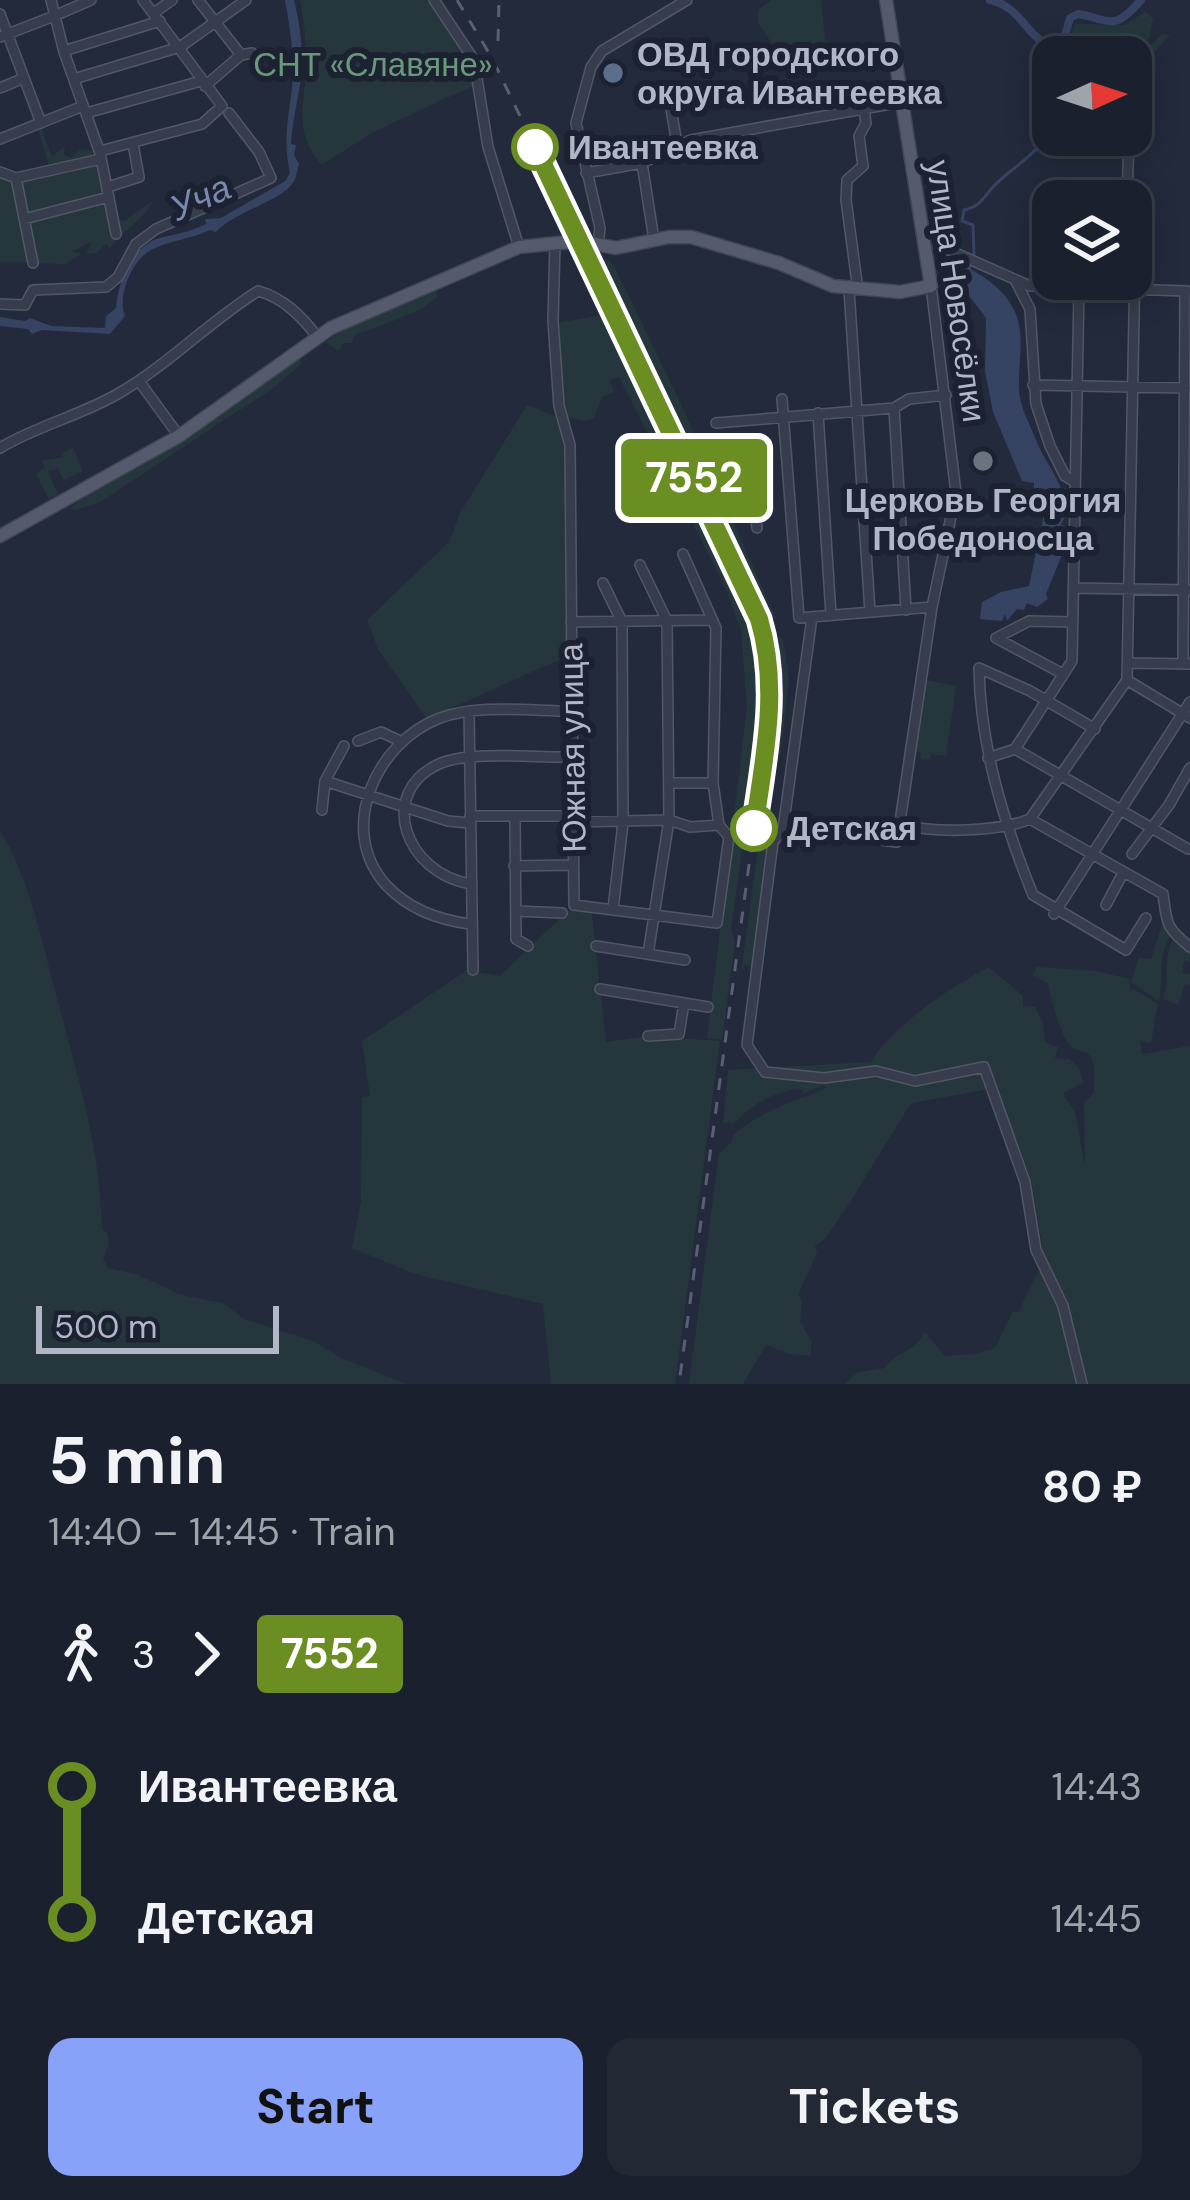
<!DOCTYPE html>
<html lang="en">
<head>
<meta charset="utf-8">
<style>
  :root { --surface:#1a202d; --page:#232835; --text:#f1f3f6; --muted:#9fa3aa; --line:#383e49; --accent:#87a2f8 }
  body { margin:0; font-family:"DM Sans",sans-serif; background:var(--page); color:var(--text); height:100vh; display:flex; flex-direction:column; font-size:45px; white-space:nowrap }
  * { box-sizing:border-box; margin:0 }
  p { font-size:39px; color:var(--muted) }
  .icon { flex:none; width:66px; height:66px; fill:none; stroke:currentColor; stroke-width:2; stroke-linecap:round; stroke-linejoin:round }
  .map { position:relative; height:1384px; overflow:hidden }
  .side { display:flex; flex-direction:column; background:var(--surface); flex:1 }
  .side>* { flex:none }
  .badge { padding:0 24px; border-radius:9px; font-size:42px; line-height:78px }
  .needle { width:78px; rotate:87deg }
  .buttons { position:absolute; left:1032px; top:36px; display:grid; gap:24px }
  .buttons a { display:grid; place-items:center; width:120px; height:120px; border-radius:24px; background:var(--surface); box-shadow:0 6px 30px #0003,0 0 0 3px var(--line); font-size:60px }
  .scale { position:absolute; left:36px; bottom:30px; width:243px; box-sizing:border-box; padding-left:12px; border:6px solid #b2b7c8; border-top:0; font-size:33px; line-height:42px; white-space:nowrap; color:#b2b7c8; -webkit-text-stroke:9px #1c2231; paint-order:stroke }
  .map>.badge { position:absolute; translate:-50% -50%; box-shadow:0 0 0 6px #fff }
  .legs { display:flex; align-items:center; gap:18px; height:132px; padding:0 48px; font-size:39px }
  .legs p { margin-inline-start:auto }
  .summary { display:flex; align-items:center; justify-content:space-between; height:204px; padding:0 48px }
  h1 { font-size:66px; font-weight:700; line-height:90px }
  .action { display:flex; gap:24px; margin-top:auto; padding:24px 48px }
  .action a { flex:1; height:138px; border-radius:24px; background:var(--accent); color:#111; font-size:48px; font-weight:700; line-height:138px; text-align:center }
  .action a+a { background:var(--page); color:var(--text) }
  ul { padding:0 48px; list-style:none }
  li { display:flex; align-items:center; gap:42px; height:132px; font-size:45px }
  li i { display:grid; place-items:center; width:18px; height:100%; margin:0 15px; background:currentColor }
  li i::after { content:''; width:30px; height:30px; margin:-15px; border:9px solid; border-radius:50%; background:var(--surface) }
  li p { margin-inline-start:auto }
  li:first-child i { background:linear-gradient(#0000 50%,currentColor 0) }
  li:last-child i { background:linear-gradient(currentColor 50%,#0000 0) }
  .map>svg:first-child { display:block }
  .green { fill:#25373d }
  .water { fill:#364363 }
  .lines { fill:none; stroke-linecap:round; stroke-linejoin:round }
  .stream { stroke:#364363; stroke-width:3 }
  .river { stroke:#364363; stroke-width:8 }
  .minor-casing { stroke:#525767; stroke-width:12 }
  .major-casing { stroke:#404655; stroke-width:15 }
  .minor { stroke:#373d4c; stroke-width:9 }
  .major { stroke:#555b6c; stroke-width:12 }
  .rail { stroke:#596073; stroke-width:3; stroke-dasharray:12 12; stroke-linecap:butt }
  .line-1-casing { stroke:#fff; stroke-width:27 }
  .line-1 { stroke:#6b8e23; stroke-width:18 }
  .service-dot { fill:#5c6f8a; stroke:#1c2231; stroke-width:4.5 }
  .stop-1-dot { fill:#fff; stroke:#6b8e23; stroke-width:6 }
  .worship-dot { fill:#6b7280; stroke:#1c2231; stroke-width:4.5 }
  .labels { text-anchor:middle; stroke-width:12; stroke-linejoin:round; paint-order:stroke }
  .poi-label { font-size:33px; font-weight:bold; fill:#b2b7c8; stroke:#1c2231; text-anchor:start }
  .park-label { font-size:33px; fill:#69997b; stroke:#1c2231 }
  .stop-label { font-size:33px; font-weight:bold; fill:#b2b7c8; stroke:#1c2231; text-anchor:start }
  .street-label { font-size:33px; fill:#b2b7c8; stroke:#1c2231 }
  .water-label { font-size:36px; font-style:italic; fill:#7a89b0; stroke:#1c2231 }
</style>
</head>
<body>
<div class="map">
<svg width="1190" height="1384" viewBox="0 0 1190 1384">
  <rect width="100%" height="100%" fill="#232a3c"/>
  <path class="green" d="M300,0H427L469,60L473,86L373,132L322,165C292,130 305,108 306,66C307,44 304,22 300,0Z
    M771,0H821L826,49L774,59L772,44L758,22V10Z
    M1145,12L1153,18L1149,39L1115,51L1142,44L1148,48L1162,34L1170,35L1149,58L1060,57L1057,49L1069,39L1075,24L1124,25Z
    M41,127L52,157L65,146L64,154L71,158L81,149L94,151L99,135L107,162L116,221H124L153,201C142,222 123,230 110,248L106,244L96,253L86,254L92,242L72,251L81,254L66,264L0,262V173L16,179L49,166L38,129Z
    M607,259L614,266L681,404L776,618L763,616L732,546L736,539L728,540L601,270L599,264Z
    M595,286L710,520L730,566L731,579C744,585 744,596 750,610C770,657 764,697 761,745L752,751L754,766L731,929L735,942L722,1040L707,1038L747,708L741,630L725,587L619,377L610,380L614,392L602,397L594,418L586,421L565,417L557,323L601,315L590,289Z
    M435,292L438,296C416,317 379,324 354,336L352,343H343L339,351L325,342L345,329Z
    M300,357L302,363C278,387 252,402 224,420C185,446 142,475 103,500C95,505 85,506 77,510L70,508L86,495L158,455Z
    M527,405L560,418L568,430L570,655L427,719L378,649L367,620L449,542L460,513Z
    M73,448L83,471L64,480L58,468L48,472L58,494L49,499L36,474L45,468L42,461L63,457L62,453Z
    M764,622H776V635L783,639L789,679L780,757L775,763L769,762L777,687Z
    M926,680L956,686L946,756L931,754L929,760L920,759L921,753L916,751Z
    M0,830C28,877 41,935 54,987C75,1068 101,1146 102,1230L107,1232L109,1244L103,1259L108,1268L136,1274L181,1295L223,1303L244,1319L313,1341L344,1359L406,1384H0Z
    M760,834L770,835L752,968L745,965L741,973Z
    M574,905L591,906L606,1042L648,1036L720,1041L675,1384H551L543,1304L415,1274L352,1248L361,1201L362,1097L370,1096L362,1041L467,970L500,976Z
    M1163,921L1171,934C1157,958 1164,978 1159,1001L1131,982L1139,958L1151,959Z
    M1174,937L1190,950V962L1184,960L1182,973L1190,974V985L1185,984L1178,1005L1164,999C1169,976 1163,958 1174,937Z
    M989,967L1023,996V1006L1035,1007L1043,1023L1045,1042L1058,1047L1055,1058L1069,1059L1078,1067L1084,1082L1063,1094L1075,1112L1085,1166L1084,1103L1094,1093C1093,1083 1098,1063 1088,1054C1083,1050 1074,1051 1070,1046C1060,1034 1051,999 1048,983L1033,975L1036,967L1097,971L1129,979L1131,992L1132,988L1158,1004L1151,1043L1140,1042L1142,1054L1190,1046V1384H845L858,1372L885,1368C896,1351 918,1352 924,1331L945,1356L974,1354L995,1348L1013,1311L1018,1313L1043,1261L1042,1244L1031,1178L996,1088L911,1103L847,1207L825,1239L815,1246L817,1253L798,1295L802,1300L800,1321L811,1341V1356L789,1354L766,1345L743,1384H689L719,1153L732,1141L733,1135C760,1111 794,1102 826,1088L824,1085L804,1094L801,1089C778,1090 746,1106 732,1126L729,1122L723,1124L728,1070L871,1062C889,1029 955,983 989,967Z"/>
  <path class="water" d="M285,0H294C300,25 304,52 301,78C298,100 292,123 291,144L296,145L294,155L299,164C297,170 297,176 294,181C283,201 235,211 216,232L210,230C192,239 171,240 153,249C131,259 117,298 125,316L110,334L42,330L32,334L28,329L0,326V317L25,321L30,318L51,326L105,328L106,316L116,308C118,282 131,246 160,238C176,234 190,232 206,224L205,219L221,218L285,181L290,173C283,144 288,120 292,88C295,59 290,28 285,0Z
    M962,264C984,277 1005,288 1016,314C1025,338 1018,363 1019,388C1019,406 1030,424 1036,440C1045,465 1079,501 1061,524L1066,528L1062,536L1066,545L1046,594L1048,599L1037,607L1027,603L1024,610L1017,609L1007,621L1005,614L1002,621L980,619L982,602L1001,592L1029,586L1045,509L1034,503V483L1022,481L993,412L985,371L986,318L970,297L957,265Z"/>
  <g class="lines">
    <path class="stream" d="M1054,46L1062,57
      M969,269L974,255L973,225L962,221L964,210C981,206 982,199 993,187C1011,167 1037,157 1048,130C1054,117 1047,106 1053,92"/>
    <path class="river" d="M990,0C1023,7 1027,41 1054,46L1064,39L1070,18L1078,14C1113,20 1113,32 1141,0"/>
    <defs>
      <path id="minor" d="M51,0L64,52L100,153L116,234
        M198,0L241,55
        M434,0L474,60L488,147L519,247
        M61,13L91,0
        M154,13L172,0
        M0,14L41,123
        M0,37L54,16
        M67,50L160,21
        M77,78L180,47L246,0
        M1131,83L1136,62
        M205,86L241,55L252,53
        M0,88L24,78
        M668,91L677,144
        M90,112L201,81
        M0,139L83,106
        M104,150L202,124L222,106L143,0
        M642,163L654,240
        M0,172L16,178L101,159
        M586,173L642,163L691,140L902,102
        M16,178L33,263
        M111,186L139,177L133,144
        M1127,201L1129,135
        M24,219L109,197
        M923,234L935,244L1030,286L1187,291
        M555,242L553,321L559,406L570,445L574,905L717,923L729,837L719,825L713,783L716,628L683,554
        M598,244L600,228L576,123L591,67L602,51L687,0
        M1015,280L1030,309L1036,404L1050,446L1065,476L1075,482
        M849,289L870,612
        M858,290L846,200L847,180L863,166L859,136L866,123L864,109
        M0,304L25,305L33,290L106,287L118,277L136,244L156,229L271,178L259,152L229,113
        M139,381L179,436
        M1033,385L1185,388
        M782,399L799,618L932,607
        M894,408L906,610
        M818,413L831,615
        M716,423L894,408L909,399L946,395
        M0,448C38,425 83,415 121,392C170,363 210,321 258,291C282,297 303,317 317,337
        M752,469L757,528
        M640,565L667,621L669,820L648,954
        M603,583L622,622L623,823L613,909
        M1073,588L1190,590
        M812,617L783,829L773,842L747,1045L765,1072L824,1078L876,1071L915,1081L984,1067L1025,1182L1036,1250L1063,1306L1082,1384
        M571,622L710,620
        M1129,663L1190,664
        M1183,664L1185,291
        M1063,674L996,638L1029,621L1072,622
        M1127,680L1190,718
        M469,712L473,970
        M1095,729L1030,691L979,668C980,746 1004,823 1033,895L1126,950L1146,918
        M358,741L381,732L400,741
        M1015,749L1188,849
        M988,758L1015,749L1072,661L1079,288
        M325,781L448,821L470,823
        M669,783H713
        M322,810L325,781L344,746
        M470,816H572
        M515,817L516,939L528,946
        M1030,819L1163,894C1167,923 1165,927 1190,947
        M901,820L903,825C936,833 999,832 1030,819L1127,680L1136,214L1131,208
        M573,822L669,820L690,827L719,825
        M783,829L897,842L932,607L956,493L931,286
        M1132,854L1169,805L1190,768
        M514,866L573,865
        M471,884C404,873 377,792 439,764C470,750 536,758 571,757
        M1106,905L1123,873
        M516,911L562,913
        M1054,914L1190,702
        M470,924C439,920 410,910 387,886C335,830 377,741 440,718C479,704 530,711 571,711
        M596,946L685,960
        M600,989L708,1007
        M648,1036L679,1034L684,1003"/>
      <path id="major" d="M0,536L179,436L331,328L519,247L580,241L616,248L669,237H691L779,263L833,286L900,292L931,286L886,0"/>
    </defs>
    <use href="#minor" class="minor-casing"/>
    <use href="#major" class="major-casing"/>
    <use href="#minor" class="minor"/>
    <use href="#major" class="major"/>
    <path class="rail" d="M457,0L492,58L740,572C765,628 774,678 766,739L679,1384
      M498,41L499,0"/>
  </g>
  <g class="lines">
    <defs>
      <path id="line-1" d="M535,147L759,619C780,688 764,758 754,828"/>
    </defs>
    <use href="#line-1" class="line-1-casing"/>
    <use href="#line-1" class="line-1"/>
  </g>
  <circle class="service-dot" cx="613" cy="73" r="12"/>
  <g class="stop-1-dot">
    <circle cx="535" cy="147" r="21"/>
    <circle cx="754" cy="828" r="21"/>
  </g>
  <circle class="worship-dot" cx="983" cy="461" r="12"/>
  <g class="labels">
    <g class="poi-label">
      <text x="637" y="66">ОВД городского<tspan x="637" dy="38">округа Ивантеевка</tspan></text>
      <text x="983" y="512" text-anchor="middle">Церковь Георгия<tspan x="983" dy="38">Победоносца</tspan></text>
    </g>
    <g class="park-label">
      <text x="373" y="76">СНТ «Славяне»</text>
    </g>
    <g class="stop-label">
      <text x="568" y="159">Ивантеевка</text>
      <text x="787" y="840">Детская</text>
    </g>
    <g class="street-label">
      <text transform="translate(957 291) rotate(82)" y="12">улица Новосёлки</text>
      <text transform="translate(572 748) rotate(-91)" y="12">Южная улица</text>
    </g>
    <g class="water-label">
      <text transform="translate(200 197) rotate(-24)" y="13">Уча</text>
    </g>
  </g>
</svg>
<div class="buttons">
<a><svg class="needle" viewBox="-14 -14 28 28"><path d="M0-13l5 13h-10z" fill="#e53935"/><path d="M0 13l5-13h-10z" fill="#9fa3aa"/></svg></a>
<a><svg class="icon" aria-label="layers" viewBox="0 0 24 24"><path d="M12 4l9 5-9 5-9-5zM3 14l9 5 9-5"/></svg></a>
</div>
<div class="scale">500 m</div>
<b class="badge" style="left:694px;top:478px;background:#6b8e23;color:#fff">7552</b>
</div>
<section class="side">
<div class="summary"><div><h1>5 min</h1><p>14:40 – 14:45 · Train</p></div><b>80 ₽</b></div>
<div class="legs"><svg class="icon" aria-label="walk" viewBox="0 0 24 24"><circle cx="13" cy="4" r="2"/><path d="M13 8l-2 6 4 7M11 14l-3 7M7 12l3-4h3l4 4"/></svg>3<svg class="icon" aria-label="forward" viewBox="0 0 24 24"><path d="M9 5l7 7-7 7"/></svg><b class="badge" style="background:#6b8e23;color:#fff">7552</b></div>
<ul>
<li><i style="color:#6b8e23"></i><b>Ивантеевка</b><p>14:43</p></li>
<li><i style="color:#6b8e23"></i><b>Детская</b><p>14:45</p></li>
</ul>
<div class="action"><a>Start</a><a>Tickets</a></div>
</section>
</body>
</html>
